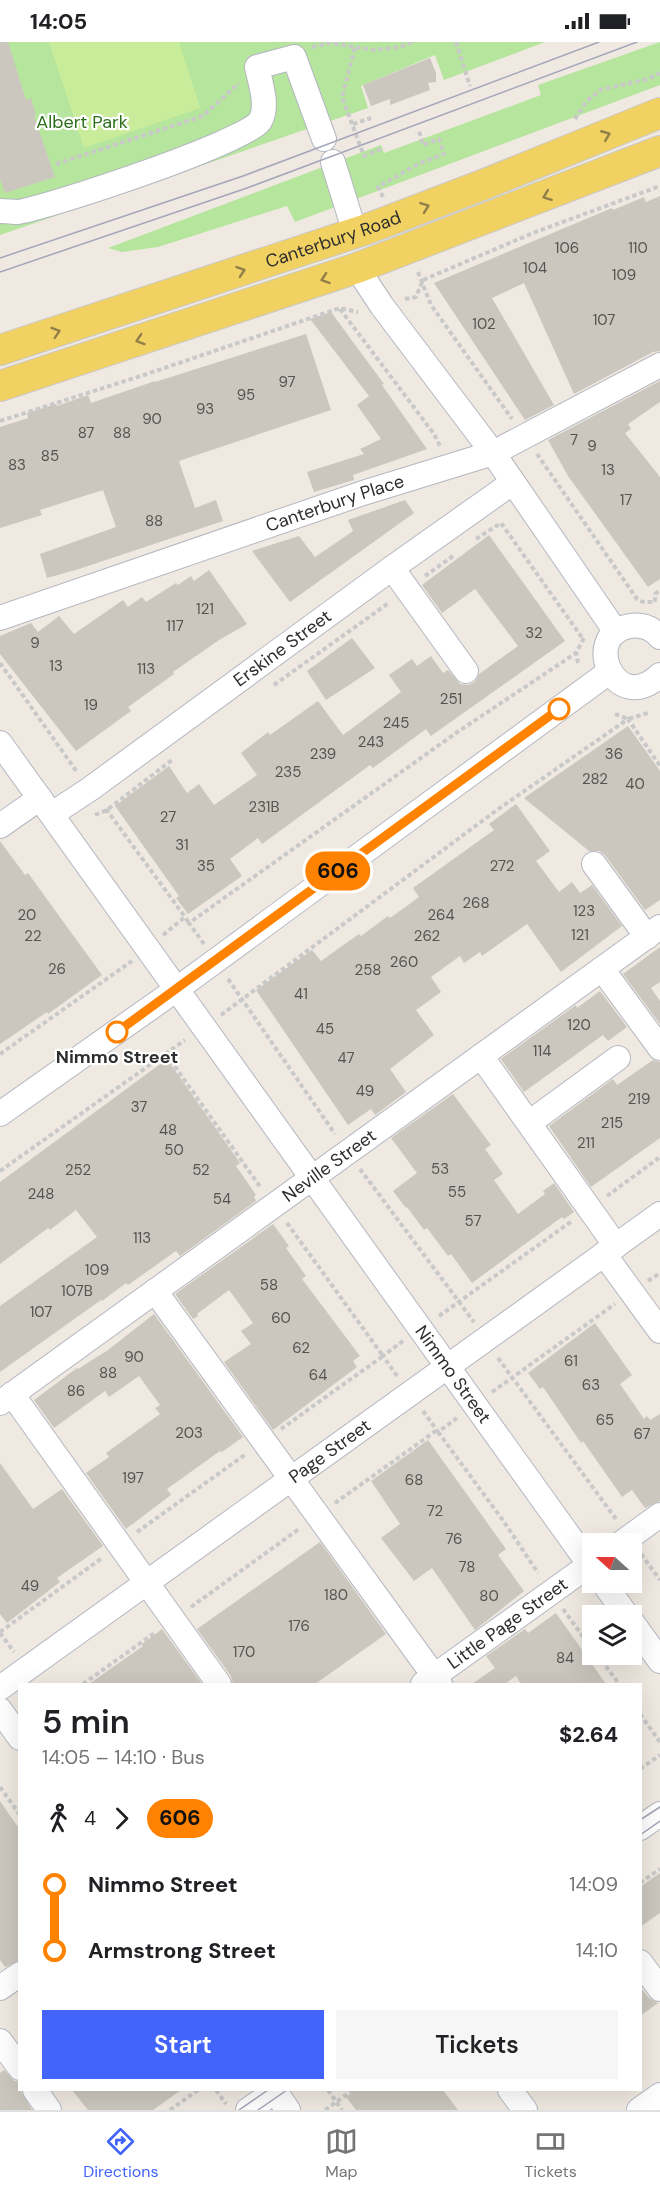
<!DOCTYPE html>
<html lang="en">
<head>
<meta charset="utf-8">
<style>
  :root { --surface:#fff; --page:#f6f6f6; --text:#202124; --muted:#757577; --line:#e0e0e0; --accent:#4264fb }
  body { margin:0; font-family:"DM Sans",sans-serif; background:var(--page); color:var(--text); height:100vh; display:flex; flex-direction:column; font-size:22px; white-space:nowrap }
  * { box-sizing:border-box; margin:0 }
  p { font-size:20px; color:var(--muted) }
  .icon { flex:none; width:33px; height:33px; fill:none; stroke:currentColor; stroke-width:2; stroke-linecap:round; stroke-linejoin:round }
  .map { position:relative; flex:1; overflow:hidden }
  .sheet { position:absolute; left:18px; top:1641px; width:624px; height:408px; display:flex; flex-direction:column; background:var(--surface); border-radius:0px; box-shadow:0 6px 24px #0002 }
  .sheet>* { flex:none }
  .badge { padding:0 12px; border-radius:20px; font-size:21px; line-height:39px }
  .needle { width:39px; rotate:291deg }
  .fabs { position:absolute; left:582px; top:1491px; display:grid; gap:12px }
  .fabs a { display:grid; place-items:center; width:60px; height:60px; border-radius:0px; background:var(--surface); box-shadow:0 6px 24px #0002; font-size:30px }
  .map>.badge { position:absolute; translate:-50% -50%; box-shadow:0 0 0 3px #fff }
  .legs { display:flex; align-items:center; gap:9px; height:66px; padding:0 24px; font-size:20px }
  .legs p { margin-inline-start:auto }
  .headline { display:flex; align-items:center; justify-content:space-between; height:102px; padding:0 24px }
  h1 { font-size:33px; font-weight:600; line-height:45px }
  .button { display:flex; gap:12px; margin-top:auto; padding:12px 24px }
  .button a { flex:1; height:69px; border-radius:0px; background:var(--accent); color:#fff; font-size:24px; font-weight:600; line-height:69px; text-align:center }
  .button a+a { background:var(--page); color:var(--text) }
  ul { padding:0 24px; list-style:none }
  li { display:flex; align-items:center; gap:21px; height:66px; font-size:22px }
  li i { display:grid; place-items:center; width:9px; height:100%; margin:0 8px; background:currentColor }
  li i::after { content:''; width:15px; height:15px; margin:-8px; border:4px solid; border-radius:50%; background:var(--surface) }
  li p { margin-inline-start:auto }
  li:first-child i { background:linear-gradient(#0000 50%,currentColor 0) }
  li:last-child i { background:linear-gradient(currentColor 50%,#0000 0) }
  .status { display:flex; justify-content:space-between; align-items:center; height:42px; padding:0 30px; background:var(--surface); direction:ltr }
  .status svg { height:16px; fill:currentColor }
  .tabs { display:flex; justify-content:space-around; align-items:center; height:84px; border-top:2px solid var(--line); background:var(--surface); font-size:16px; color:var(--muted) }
  .tabs a { display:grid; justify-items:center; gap:3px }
  .tabs .active { color:var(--accent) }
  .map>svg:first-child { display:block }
  .green { fill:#b6e59e }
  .pitch { fill:#c9ec9a }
  .building { fill:#cbc7bf }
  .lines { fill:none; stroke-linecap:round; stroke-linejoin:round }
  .minor-casing { stroke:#b4b7c1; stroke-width:26 }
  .major-casing { stroke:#c9c9c9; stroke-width:32 }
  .path { stroke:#c9c9c9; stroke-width:4; stroke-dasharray:4.5 3; stroke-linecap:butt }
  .minor { stroke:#fff; stroke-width:24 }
  .major { stroke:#f2d163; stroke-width:30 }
  .tram { stroke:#a3a6b8; stroke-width:1.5 }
  .oneway { stroke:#908048 }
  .line-1-casing { stroke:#fff; stroke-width:14 }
  .line-1 { stroke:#ff8200; stroke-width:9 }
  .stop-1-dot { fill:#fff; stroke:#ff8200; stroke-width:3 }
  .labels { text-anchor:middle; stroke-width:4.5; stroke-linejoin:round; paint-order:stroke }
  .number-label { font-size:15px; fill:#555452 }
  .park-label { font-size:18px; fill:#2c6e1b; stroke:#fff }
  .street-label { font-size:18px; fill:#2e2e2e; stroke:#fff }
  .stop-label { font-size:18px; font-weight:bold; fill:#2e2e2e; stroke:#fff }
</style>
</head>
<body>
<div class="status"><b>14:05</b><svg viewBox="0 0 49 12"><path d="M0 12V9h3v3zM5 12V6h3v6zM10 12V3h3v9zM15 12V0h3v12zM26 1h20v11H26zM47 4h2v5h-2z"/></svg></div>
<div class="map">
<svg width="660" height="2068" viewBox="0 0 660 2068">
  <rect width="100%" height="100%" fill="#efe9e1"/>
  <path class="green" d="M0,0H545L444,38L435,13L361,44L368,66L0,193Z
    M660,0V43L295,180L287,164L158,205L122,210L108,206L381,103L384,111L541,53L538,43Z"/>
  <path class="pitch" d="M49,0H179L200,66L84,106Z"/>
  <path class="building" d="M0,0H8L26,58L31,56L36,73L34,74L55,135L5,151L0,137Z
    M430,16L436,31V40L428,41L430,48L390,63V57L371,64L363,43Z
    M660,154V309L653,310L574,352L524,241L492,256L554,363L525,378L434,241L612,166L613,168L644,155L646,160Z
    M331,270L384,342L382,343L427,407L353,433L354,438L314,450L307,430L364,412L360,407L381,397L357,363L369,354L310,277Z
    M306,292L331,368L179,419L195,466L216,458L223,479L79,527L47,536L40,512L116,485L103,448L40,468L42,473L0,486V385L28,376L27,371L56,362L57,364L88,353L91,361L155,339V340Z
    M660,339V360L628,382L631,387L625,391L660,435V537L648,545L568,434L548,398Z
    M405,458L414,471L290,560L252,509L299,494L315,515L353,489L348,478Z
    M489,493L565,599L431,694L426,687L373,726L370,723L262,802L258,796L230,817L242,834L188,872L176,856L179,854L115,764L169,724L187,751L199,742L214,763L257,733L241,711L268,690L270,693L318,659L343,693L401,650L389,633L412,617L417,624L431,614L443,631L448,628L460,642L468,643L475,640L479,632L518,604L475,547L442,571L422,543Z
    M209,528L247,582L219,598L173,630L174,632L128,665L131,669L76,709L0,612V594L31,581L38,590L59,574L74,592L123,558L128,565L142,555L146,560L176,541L178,543L191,534L194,539Z
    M352,596L375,626L326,658L307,629Z
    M628,684L660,729V858L645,868L605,813L599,809H589L524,756Z
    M516,762L550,809L536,819L559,850L572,840L580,851L592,843L622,884L561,930L527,882L482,914L480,910L464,921L460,914L431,935L441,950L416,968L434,993L390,1027L406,1050L375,1073L371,1067L348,1083L256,948L312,908L321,919L359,892L361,894L388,874L390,876L419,855L413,846L494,788L489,782Z
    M0,799L25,833L28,831L102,933L48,972L47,970L0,1002Z
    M660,905V940L651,946L660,959V982L623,932Z
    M600,949L627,985L608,999L603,993L524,1050L501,1017L576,963L577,966Z
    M167,1017L240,1121L236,1124L256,1153L254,1155L256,1159L180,1214L176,1209L128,1243L126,1241L102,1259L101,1258L0,1330V1264L97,1195L76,1168L50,1188L48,1186L0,1222V1140Z
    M653,1018L660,1020V1096L591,1145L549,1084L613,1037L617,1043Z
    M453,1052L491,1103L485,1107L503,1132L494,1138L518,1172L545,1152L543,1149L554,1141L574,1170L564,1177L562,1175L472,1241L451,1212L448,1214L427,1186L424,1188L407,1165L406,1166L393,1149L417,1131L391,1096Z
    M273,1182L289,1204L286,1206L306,1234L302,1237L360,1314L353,1319L357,1325L273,1388L224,1320L251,1302L241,1289L253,1281L229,1248L197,1272L198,1274L193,1277L175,1252Z
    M154,1272L243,1395L222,1410L220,1409L167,1447L171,1453L126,1487L86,1431L109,1415L106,1411L160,1372L155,1366L160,1363L139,1334L109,1355L105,1349L54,1386L34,1358L77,1326L78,1327L108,1308Z
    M595,1281L632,1333L620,1342L644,1377L647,1374L650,1378L660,1372V1459L645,1466L632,1448L622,1455L583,1399L581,1401L543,1345L540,1347L528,1331Z
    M428,1398L506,1507L498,1513L524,1549L475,1588L432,1526L414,1539L381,1496L400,1482L371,1439Z
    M0,1421L33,1467L62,1447L103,1504L57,1536L60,1540L7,1581L0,1572Z
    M320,1500L386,1592L315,1642H233L231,1634L197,1587Z
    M556,1571L606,1642H521L516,1634L505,1642H472L495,1626L486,1614L525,1587L528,1591Z
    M162,1587L202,1642H89L143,1604L142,1602Z
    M0,1759L20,1788V1918L5,1925L0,1918Z
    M660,1831V1871L640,1885V1845Z
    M640,1945L649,1956L658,1961L640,1974Z
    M4,2028L14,2039L20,2040V2048L32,2068H0V2031Z
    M72,2048H181L153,2068H88Z
    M356,2048H443L458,2068H356L346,2055Z"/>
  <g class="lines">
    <defs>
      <g id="minor">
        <path d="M333,120L355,191"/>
        <path d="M0,169C6,169 13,170 18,170C50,165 246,100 260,79C269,64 260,40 257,25L294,15L324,97"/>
        <path d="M357,226L382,264L493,411L616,590"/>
        <path d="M392,526L466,629"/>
        <path id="s1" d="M0,576L363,451L493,411L660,323"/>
        <path d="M660,595C652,586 642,582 630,584C580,592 615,676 660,633"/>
        <path id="s2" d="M0,701L592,1526"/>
        <path id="s3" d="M52,772L90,747L392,526L512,441"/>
        <path d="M0,784L40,756"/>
        <path d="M594,822L647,895"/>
        <path d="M602,927L660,1006"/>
        <path d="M481,1014L616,1204"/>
        <path d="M0,1072L177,947L609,630"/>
        <path d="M529,1081L618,1016"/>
        <path d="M604,1212L660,1289"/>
        <path d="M155,1249L440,1642"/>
        <path d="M12,1352L219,1642"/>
        <path id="s4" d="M0,1361L660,885"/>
        <path d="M620,1502L660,1473"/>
        <path d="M603,1540L627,1574"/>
        <path d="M632,1580L660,1619"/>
        <path id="s5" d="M423,1642L592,1521"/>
        <path id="s6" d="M0,1646L660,1172"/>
        <path d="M0,1668L20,1696"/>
        <path d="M640,1786L660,1772"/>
        <path d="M640,1920L660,1947"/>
        <path d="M0,1946L20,1932"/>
        <path d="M0,1999L20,2026"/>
        <path d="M35,2048L49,2068"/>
        <path d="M274,2048L288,2068"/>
        <path d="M510,2048L525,2068"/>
        <path d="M248,2068L277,2048"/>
        <path d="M639,2068L660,2053"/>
      </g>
      <g id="major">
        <path id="s7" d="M0,308L367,187L485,142L660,71"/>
        <path d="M0,344L357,226L660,109"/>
      </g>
    </defs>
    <use href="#minor" class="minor-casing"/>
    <use href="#major" class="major-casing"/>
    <path class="path" d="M456,0L470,44
      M312,5L330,1L374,8L400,5L412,0
      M355,6L342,55L364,114L382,107
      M575,77L586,60L600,48L648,37L660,31
      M353,82L371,76
      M56,122L203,74L239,41
      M383,155L378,145L418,122L444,112L439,97L423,103L419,89
      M418,230L431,263L512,377
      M405,257L416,255L423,238L533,191L660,144
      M340,267L434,392L440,404
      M0,379L144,333L340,266L358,270
      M537,412L637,557L643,560H655V552L660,548
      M476,497L501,481L583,597
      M425,534L453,514
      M0,621L77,730
      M578,621L576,611L584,596
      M274,643L390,560
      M615,672L628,677L648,671
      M106,767L185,875
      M95,773L107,768L172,718
      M163,893L185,875L189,881
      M204,902L189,881L456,691L576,611
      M228,937L335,1092
      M221,973L497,768L628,677L660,724
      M0,1012L132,919
      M166,1012L261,1146
      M360,1127L474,1280
      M0,1129L185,998
      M607,1154L660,1115
      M648,1239L660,1231
      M439,1274L572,1179
      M498,1316L616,1477
      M397,1334L383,1314L403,1299
      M492,1350L615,1262
      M423,1369L438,1390L457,1376
      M281,1387L383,1314L287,1181
      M438,1390L502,1477L538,1531
      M335,1461L437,1388
      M137,1490L246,1412
      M641,1512L660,1538
      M191,1565L299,1487
      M563,1567L592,1607
      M0,1590L102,1516
      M0,1591L14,1610
      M597,1612L619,1642
      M83,1642L156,1590
      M640,1672L660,1700
      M640,1727L660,1713
      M0,1745L20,1773
      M640,1841L660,1827
      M216,2048L226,2062
      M328,2048L342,2068
      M170,2068L198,2048
      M325,2068L353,2048"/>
    <use href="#minor" class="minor"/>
    <use href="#major" class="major"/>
    <path class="tram" d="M0,216L243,134L599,0
      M0,230L247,146L637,0
      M640,1778L660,1765
      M640,1793L660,1779
      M239,2068L268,2048
      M258,2068L287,2048"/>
  </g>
  <defs><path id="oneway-chevron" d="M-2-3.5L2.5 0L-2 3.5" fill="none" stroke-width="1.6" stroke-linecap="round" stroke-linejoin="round" transform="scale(1.5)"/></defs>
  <g class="oneway">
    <use href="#oneway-chevron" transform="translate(606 93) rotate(-22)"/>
    <use href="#oneway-chevron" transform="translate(547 154) rotate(159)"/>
    <use href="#oneway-chevron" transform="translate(425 165) rotate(-20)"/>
    <use href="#oneway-chevron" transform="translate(241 229) rotate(-19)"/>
    <use href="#oneway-chevron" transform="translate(325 237) rotate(161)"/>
    <use href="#oneway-chevron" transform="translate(56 290) rotate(-18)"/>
    <use href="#oneway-chevron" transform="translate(140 298) rotate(162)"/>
  </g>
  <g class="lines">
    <defs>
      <path id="line-1" d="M117,990L559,667"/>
    </defs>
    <use href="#line-1" class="line-1-casing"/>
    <use href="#line-1" class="line-1"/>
  </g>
  <g class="stop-1-dot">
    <circle cx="559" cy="667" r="10"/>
    <circle cx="117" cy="990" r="10"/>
  </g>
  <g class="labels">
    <g class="number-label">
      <text x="567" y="211">106</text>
      <text x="638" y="211">110</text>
      <text x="535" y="231">104</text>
      <text x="624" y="238">109</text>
      <text x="604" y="283">107</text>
      <text x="484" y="287">102</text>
      <text x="287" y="345">97</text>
      <text x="246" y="358">95</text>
      <text x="205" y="372">93</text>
      <text x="152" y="382">90</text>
      <text x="86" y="396">87</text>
      <text x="122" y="396">88</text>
      <text x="574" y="403">7</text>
      <text x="592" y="409">9</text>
      <text x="50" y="419">85</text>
      <text x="17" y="428">83</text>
      <text x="608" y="433">13</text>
      <text x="626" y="463">17</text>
      <text x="154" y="484">88</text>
      <text x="205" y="572">121</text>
      <text x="175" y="589">117</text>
      <text x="534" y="596">32</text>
      <text x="35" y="606">9</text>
      <text x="56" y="629">13</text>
      <text x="146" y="632">113</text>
      <text x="451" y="662">251</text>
      <text x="91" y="668">19</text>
      <text x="396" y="686">245</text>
      <text x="371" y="705">243</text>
      <text x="323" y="717">239</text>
      <text x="614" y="717">36</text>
      <text x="288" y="735">235</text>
      <text x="595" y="742">282</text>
      <text x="635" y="747">40</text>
      <text x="264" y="770">231B</text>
      <text x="168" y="780">27</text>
      <text x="182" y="808">31</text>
      <text x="206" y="829">35</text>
      <text x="502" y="829">272</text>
      <text x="476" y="866">268</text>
      <text x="584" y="874">123</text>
      <text x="27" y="878">20</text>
      <text x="441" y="878">264</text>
      <text x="580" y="898">121</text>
      <text x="33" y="899">22</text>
      <text x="427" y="899">262</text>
      <text x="404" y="925">260</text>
      <text x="57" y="932">26</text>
      <text x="368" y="933">258</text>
      <text x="301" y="957">41</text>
      <text x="579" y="988">120</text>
      <text x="325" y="992">45</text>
      <text x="542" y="1014">114</text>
      <text x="346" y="1021">47</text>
      <text x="365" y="1054">49</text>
      <text x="639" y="1062">219</text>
      <text x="139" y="1070">37</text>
      <text x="612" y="1086">215</text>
      <text x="168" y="1093">48</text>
      <text x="586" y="1106">211</text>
      <text x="174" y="1113">50</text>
      <text x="440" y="1132">53</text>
      <text x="78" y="1133">252</text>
      <text x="201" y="1133">52</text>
      <text x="457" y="1155">55</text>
      <text x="41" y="1157">248</text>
      <text x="222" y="1162">54</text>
      <text x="473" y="1184">57</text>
      <text x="142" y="1201">113</text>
      <text x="97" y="1233">109</text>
      <text x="269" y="1248">58</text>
      <text x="77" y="1254">107B</text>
      <text x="41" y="1275">107</text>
      <text x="281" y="1281">60</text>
      <text x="301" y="1311">62</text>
      <text x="134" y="1320">90</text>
      <text x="571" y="1324">61</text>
      <text x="108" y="1336">88</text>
      <text x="318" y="1338">64</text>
      <text x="591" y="1348">63</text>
      <text x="76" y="1354">86</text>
      <text x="605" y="1383">65</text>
      <text x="189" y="1396">203</text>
      <text x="642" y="1397">67</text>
      <text x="133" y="1441">197</text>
      <text x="414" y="1443">68</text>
      <text x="435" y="1474">72</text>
      <text x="454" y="1502">76</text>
      <text x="467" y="1530">78</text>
      <text x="30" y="1549">49</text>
      <text x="336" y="1558">180</text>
      <text x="489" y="1559">80</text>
      <text x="299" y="1589">176</text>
      <text x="244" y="1615">170</text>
      <text x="565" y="1621">84</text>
    </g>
    <g class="park-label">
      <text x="82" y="86">Albert Park</text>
    </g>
    <g class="street-label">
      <text dy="6" stroke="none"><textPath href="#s7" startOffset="351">Canterbury Road</textPath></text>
      <text dy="6" stroke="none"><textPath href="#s1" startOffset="354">Canterbury Place</textPath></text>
      <text dy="6" stroke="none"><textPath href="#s3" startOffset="284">Erskine Street</textPath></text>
      <text dy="6" stroke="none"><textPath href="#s4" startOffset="406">Neville Street</textPath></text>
      <text dy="6" stroke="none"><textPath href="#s2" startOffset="777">Nimmo Street</textPath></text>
      <text dy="6" stroke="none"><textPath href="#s6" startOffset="406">Page Street</textPath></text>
      <text dy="6" stroke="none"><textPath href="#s5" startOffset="104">Little Page Street</textPath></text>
    </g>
    <g class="stop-label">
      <text x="117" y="1021">Nimmo Street</text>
    </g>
  </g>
</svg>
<div class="fabs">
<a><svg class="needle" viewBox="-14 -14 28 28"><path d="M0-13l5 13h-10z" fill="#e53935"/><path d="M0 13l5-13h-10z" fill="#757577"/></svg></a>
<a><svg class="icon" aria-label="layers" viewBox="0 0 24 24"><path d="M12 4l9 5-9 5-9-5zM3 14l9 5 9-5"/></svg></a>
</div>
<b class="badge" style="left:338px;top:829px;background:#ff8200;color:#111">606</b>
<section class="sheet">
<div class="headline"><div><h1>5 min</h1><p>14:05 – 14:10 · Bus</p></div><b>$2.64</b></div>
<div class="legs"><svg class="icon" aria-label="walk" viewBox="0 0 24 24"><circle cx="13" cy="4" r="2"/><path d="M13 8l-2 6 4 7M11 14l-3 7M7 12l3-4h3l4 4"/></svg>4<svg class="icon" aria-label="forward" viewBox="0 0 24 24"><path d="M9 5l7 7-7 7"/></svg><b class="badge" style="background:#ff8200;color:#111">606</b></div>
<ul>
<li><i style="color:#ff8200"></i><b>Nimmo Street</b><p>14:09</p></li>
<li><i style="color:#ff8200"></i><b>Armstrong Street</b><p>14:10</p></li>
</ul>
<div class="button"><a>Start</a><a>Tickets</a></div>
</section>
</div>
<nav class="tabs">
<a class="active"><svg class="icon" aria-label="directions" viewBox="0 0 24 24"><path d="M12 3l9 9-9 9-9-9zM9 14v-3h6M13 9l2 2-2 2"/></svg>Directions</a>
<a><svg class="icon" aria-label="map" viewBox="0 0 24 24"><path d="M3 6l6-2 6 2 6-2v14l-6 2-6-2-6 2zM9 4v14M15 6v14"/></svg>Map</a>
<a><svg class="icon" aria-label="tickets" viewBox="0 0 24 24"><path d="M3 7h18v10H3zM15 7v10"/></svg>Tickets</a>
</nav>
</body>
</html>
